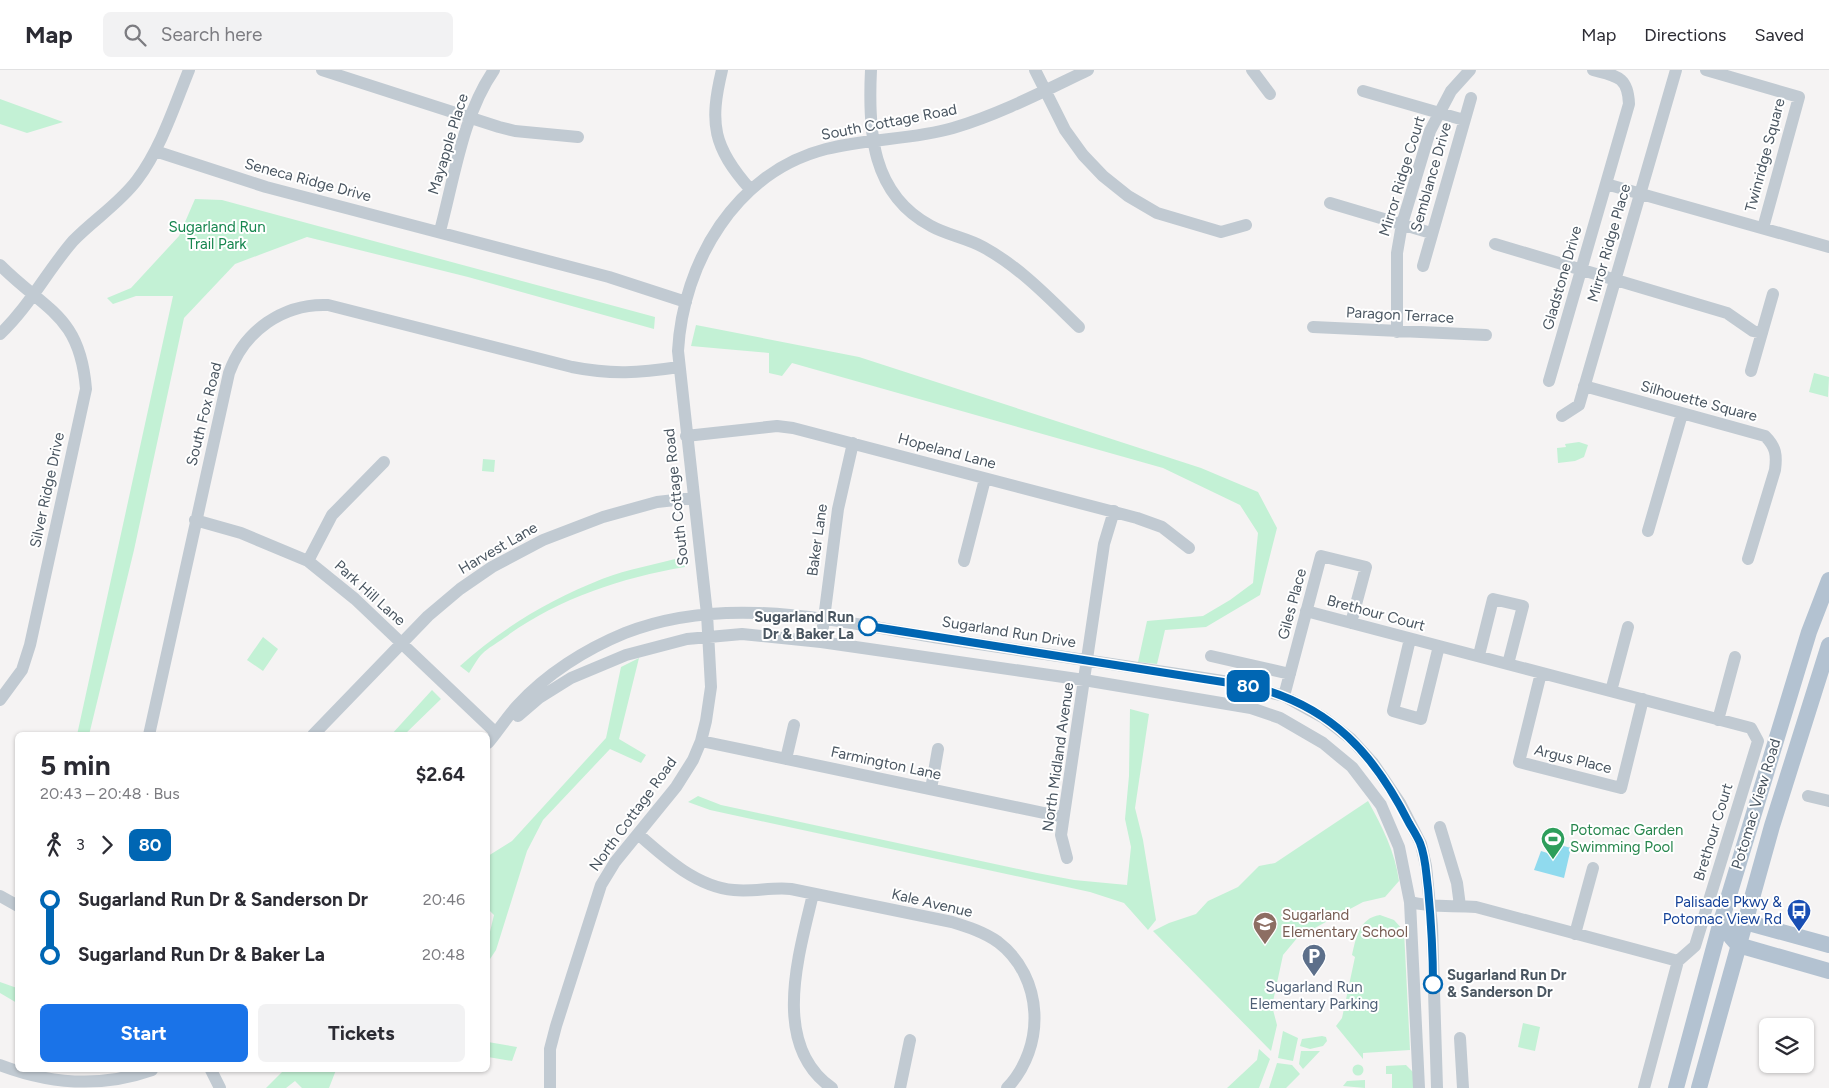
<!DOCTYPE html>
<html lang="en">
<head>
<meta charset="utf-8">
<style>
  :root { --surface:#fff; --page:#f2f2f3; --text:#2b2b33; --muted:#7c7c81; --line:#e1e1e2; --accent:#1a73e8 }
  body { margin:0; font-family:Figtree,sans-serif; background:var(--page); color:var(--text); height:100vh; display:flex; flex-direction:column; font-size:19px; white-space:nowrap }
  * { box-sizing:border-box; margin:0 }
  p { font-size:16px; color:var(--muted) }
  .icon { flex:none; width:28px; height:28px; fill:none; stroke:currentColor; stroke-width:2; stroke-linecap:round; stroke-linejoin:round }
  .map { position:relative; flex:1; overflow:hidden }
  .panel { position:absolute; left:15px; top:662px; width:475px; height:340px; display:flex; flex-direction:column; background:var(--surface); border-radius:8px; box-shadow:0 1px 4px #0004 }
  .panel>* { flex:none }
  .badge { padding:0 10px; border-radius:8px; font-size:18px; line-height:32px }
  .fabs { position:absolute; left:1759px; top:948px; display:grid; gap:10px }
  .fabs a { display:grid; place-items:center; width:55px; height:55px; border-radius:8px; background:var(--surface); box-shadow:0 1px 4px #0004; font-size:25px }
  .map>.badge { position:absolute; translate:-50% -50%; box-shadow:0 0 0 2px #fff }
  .legs { display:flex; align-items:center; gap:8px; height:55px; padding:0 25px; font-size:16px }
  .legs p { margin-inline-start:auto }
  .summary { display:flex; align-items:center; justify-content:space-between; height:85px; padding:0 25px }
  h1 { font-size:28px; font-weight:700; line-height:38px }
  .cta { display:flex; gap:10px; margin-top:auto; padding:10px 25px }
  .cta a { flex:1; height:58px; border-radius:8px; background:var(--accent); color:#fff; font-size:20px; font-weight:700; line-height:58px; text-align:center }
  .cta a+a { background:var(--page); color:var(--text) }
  ul { padding:0 25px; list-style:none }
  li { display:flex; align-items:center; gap:18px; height:55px; font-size:19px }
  li i { display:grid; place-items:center; width:8px; height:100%; margin:0 6px; background:currentColor }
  li i::after { content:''; width:12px; height:12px; margin:-6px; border:4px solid; border-radius:50%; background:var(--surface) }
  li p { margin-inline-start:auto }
  li:first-child i { background:linear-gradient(#0000 50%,currentColor 0) }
  li:last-child i { background:linear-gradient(currentColor 50%,#0000 0) }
  header { display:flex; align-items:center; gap:30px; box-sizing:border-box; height:70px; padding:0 25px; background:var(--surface); border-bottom:1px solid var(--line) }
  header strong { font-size:24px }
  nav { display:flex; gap:28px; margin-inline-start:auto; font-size:18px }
  .search { width:350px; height:45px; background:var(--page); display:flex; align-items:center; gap:12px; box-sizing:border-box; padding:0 18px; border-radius:8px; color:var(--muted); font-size:19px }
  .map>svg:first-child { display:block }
  .green { fill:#c3f1d5 }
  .water { fill:#90daee }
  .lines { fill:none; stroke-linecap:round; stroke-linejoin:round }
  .minor { stroke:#c1cad2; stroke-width:12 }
  .major { stroke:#b3c2d1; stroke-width:16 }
  .line-1-casing { stroke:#fff; stroke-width:11 }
  .line-1 { stroke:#0066b3; stroke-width:8 }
  .stop-1-dot { fill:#fff; stroke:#0066b3; stroke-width:2.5 }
  .labels { text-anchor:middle; stroke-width:4; stroke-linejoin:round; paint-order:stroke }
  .street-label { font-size:15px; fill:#4a5661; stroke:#fff }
  .park-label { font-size:15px; fill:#17864f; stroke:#fff }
  .stop-label { font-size:15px; font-weight:bold; fill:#4a5661; stroke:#fff; text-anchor:end }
  .leisure-label { font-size:15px; fill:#27864d; stroke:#fff; text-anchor:start }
  .transit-label { font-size:15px; fill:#164399; stroke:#fff; text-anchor:end }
  .education-label { font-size:15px; fill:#785e54; stroke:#fff; text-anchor:start }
  .service-label { font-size:15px; fill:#4e5e75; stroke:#fff }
</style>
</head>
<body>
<header>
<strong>Map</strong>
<div class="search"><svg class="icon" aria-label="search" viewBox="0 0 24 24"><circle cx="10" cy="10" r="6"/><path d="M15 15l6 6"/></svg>Search here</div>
<nav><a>Map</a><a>Directions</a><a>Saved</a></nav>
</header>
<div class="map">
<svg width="1829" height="1018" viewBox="0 0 1829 1018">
  <rect width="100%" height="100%" fill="#f5f3f3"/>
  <path class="green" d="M0,29L63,52L27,63L0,54Z
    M195,129L222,130L655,247L654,259L468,207L307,167L235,194L184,248L134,480L89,665H77L173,226H136L113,234L107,228L131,218L179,166Z
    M696,255L859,287L1201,398L1258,422L1277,458L1260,525L1206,557L1165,560L1157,594L1138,592L1147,551L1203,546L1230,530L1253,513L1258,463L1240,435L1163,398L792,293L782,306L769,303V283L691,276Z
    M1814,303L1829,307L1828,327L1809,322Z
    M1579,372L1588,375L1584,387L1575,391L1558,393L1557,378L1566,377L1565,374Z
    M483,389L495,390L494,402L482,401Z
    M683,487L685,497C620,508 557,529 504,568C497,573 488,578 482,584C477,589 473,597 469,603L460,596C502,558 549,530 602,509C628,499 657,494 683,487Z
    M263,567L278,579L263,601L247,590Z
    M639,588L619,669L646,685L641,693L610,679L543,750L527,781L496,880L488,892V870L494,845L488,839V786L512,771L606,668L621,597Z
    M432,620L441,629L404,665H391Z
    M1130,639L1149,644L1135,738L1143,770L1156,850L1148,860L1124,833L1090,822L710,740L688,732L698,726L721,735L1037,803L1074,810L1127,815L1131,777L1125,749L1129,706Z
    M1368,731C1382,756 1395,782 1399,811L1385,827L1363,832L1298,867L1283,885L1272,936L1277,955L1271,981L1153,861L1169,853L1196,844L1208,831L1238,817L1259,796L1275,793Z
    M1380,845L1394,850L1404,861L1410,980L1363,983V989L1336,956L1342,948L1355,887L1352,885C1356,868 1359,848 1380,845Z
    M0,912L17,918V933L0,923Z
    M1523,953L1540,957L1535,981L1518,977Z
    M1283,961L1298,968L1293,991L1278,988Z
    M1322,966L1326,967L1327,971L1323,976L1310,979L1300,976L1302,969Z
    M488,972L517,977L512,991L488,987Z
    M1259,979L1270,989L1259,1018H1227L1257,990Z
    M1301,981H1320L1303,999L1299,994Z
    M1277,993L1292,995L1300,1004L1286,1018H1269Z
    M1352.5 1000a5.5 5.5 0 1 1 11 0a5.5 5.5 0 1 1-11 0Z
    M1406,995L1413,1002V1018H1392V1004H1386V996Z
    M284,1000H336L329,1018H302L295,1011L286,1018H266Z
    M1365,1010V1018L1343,1016L1347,1011Z"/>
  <path class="water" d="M1560,775L1571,778L1564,808L1534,800L1541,781L1557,786Z"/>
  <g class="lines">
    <path class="minor" d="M322,0L499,57L515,61L578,67
      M722,0C709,54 713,77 750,119
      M871,0C868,61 871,124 931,156C947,165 967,168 983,177C1020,197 1050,229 1079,257
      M1035,0L1065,60L1083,85L1103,106L1128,126L1157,143L1221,162L1246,155
      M1252,0L1270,24
      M1706,0L1799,27L1763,158
      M1363,21L1464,50
      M155,81L266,117L609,207L686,232
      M1606,114L1829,177
      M1330,133L1431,163
      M440,161C454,109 463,44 494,0
      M1495,174L1727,243L1753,261L1762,263
      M0,195C46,241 80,245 86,319L30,575L22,600L0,630
      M1423,196L1471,28
      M1313,257L1486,265
      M1397,262V183L1402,154L1430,61L1451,21L1470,0
      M0,264C29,237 47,201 73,171C93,150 119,134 137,110C161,78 174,37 189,0
      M1751,301L1773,224
      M1549,311L1629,34C1628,6 1616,6 1593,0
      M1584,316L1765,366C1776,377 1777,385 1775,400L1748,489
      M1562,346L1579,335L1676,0
      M686,366L777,356L793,358L1137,448L1162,457L1189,478
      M195,450L241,463L308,491L355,529L496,663
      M1648,461L1682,344
      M308,491L332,445L384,392
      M964,491L985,409
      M1306,541L1751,658L1758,671L1695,876L1678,891L1644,1018
      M1410,569L1393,641L1421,649L1439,576
      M821,572L838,439L853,373
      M1479,585L1493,529L1523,536L1508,594
      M1211,586L1290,604
      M1541,603L1519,692L1621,718L1643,629
      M1611,621L1628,557
      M1284,626L1321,486L1366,497L1351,553
      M518,646L539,628L571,608L626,585L687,569L742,564L821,572L1084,610L1251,638L1280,648L1323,673L1352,697L1381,735L1399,777L1410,832L1419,1018
      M1718,650L1735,587
      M149,665L229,303C244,261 283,233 328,235L572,297C612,305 639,303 679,297
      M313,665L428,546L460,519L492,497L543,470L603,447L657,432L693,428
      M701,671L1063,747
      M488,673C498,661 507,647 517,636C546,604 586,579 625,563C729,522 841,553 946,569C1041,583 1135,597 1229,612L1284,626L1324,648L1351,669L1373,693L1400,733L1421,774L1426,796L1432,856L1437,1018
      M786,689L794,655
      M931,719L938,679
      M1808,726L1829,731
      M1440,757L1457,813L1460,836
      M638,764C665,788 697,817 734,820C753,822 772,817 791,819L952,852C968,857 984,862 998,872C1044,907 1046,977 1007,1018
      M1067,788L1061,765L1104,474L1114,441
      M813,824C799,884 770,975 832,1018
      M0,826L18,836
      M1410,832C1432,838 1453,835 1476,837L1678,891
      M1575,864L1593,798
      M1460,968L1463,1018
      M0,995C50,1014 101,1018 152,1000
      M211,1000L220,1018
      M550,1018V979L556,956L601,815L615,792L676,717L693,690L701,671L706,651L711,617L707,544L678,281C683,192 736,102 826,79C868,68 912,70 953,58C1000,44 1044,21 1088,0
      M900,1018L910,970"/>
    <path class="major" d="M1720,855L1745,852L1829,875
      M1731,867L1738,875L1829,901
      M1676,1018L1720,855L1809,562L1829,510
      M1699,1018L1772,756L1829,575"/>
  </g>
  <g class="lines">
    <defs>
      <path id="line-1" d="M868,556L1255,617C1333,638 1374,684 1409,753C1413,760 1417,766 1420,773C1426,788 1426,804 1428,818C1431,850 1433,882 1433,914"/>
    </defs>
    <use href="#line-1" class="line-1-casing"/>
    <use href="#line-1" class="line-1"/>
  </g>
  <defs>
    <symbol id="stadium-pin" viewBox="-11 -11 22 30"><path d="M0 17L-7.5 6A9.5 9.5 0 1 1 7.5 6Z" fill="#2e9e5b" stroke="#fff"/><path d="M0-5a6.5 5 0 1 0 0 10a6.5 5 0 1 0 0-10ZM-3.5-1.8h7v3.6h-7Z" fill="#fff"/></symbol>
    <symbol id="bus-pin" viewBox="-11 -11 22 30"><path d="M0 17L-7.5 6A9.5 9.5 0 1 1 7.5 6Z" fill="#1a4fb4" stroke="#fff"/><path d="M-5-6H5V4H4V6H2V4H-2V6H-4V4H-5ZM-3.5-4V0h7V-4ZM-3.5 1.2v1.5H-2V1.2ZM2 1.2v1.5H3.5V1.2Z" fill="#fff"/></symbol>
    <symbol id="school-pin" viewBox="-11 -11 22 30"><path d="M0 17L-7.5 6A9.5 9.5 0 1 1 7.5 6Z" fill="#8d6e63" stroke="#fff"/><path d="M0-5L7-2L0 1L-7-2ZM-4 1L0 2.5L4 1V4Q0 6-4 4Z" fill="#fff"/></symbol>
    <symbol id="parking-pin" viewBox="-11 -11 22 30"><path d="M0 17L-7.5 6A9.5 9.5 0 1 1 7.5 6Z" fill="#5c6f8a" stroke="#fff"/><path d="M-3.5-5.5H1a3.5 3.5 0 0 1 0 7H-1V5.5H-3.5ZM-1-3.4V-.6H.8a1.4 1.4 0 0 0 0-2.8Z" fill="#fff"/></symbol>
  </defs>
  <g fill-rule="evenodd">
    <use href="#stadium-pin" x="1539" y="755" width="28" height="38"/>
    <use href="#bus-pin" x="1785" y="827" width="28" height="38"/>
    <use href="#school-pin" x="1251" y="840" width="28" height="38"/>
    <use href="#parking-pin" x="1300" y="872" width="28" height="38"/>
  </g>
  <g class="stop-1-dot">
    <circle cx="868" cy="556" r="9"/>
    <circle cx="1433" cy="914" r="9"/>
  </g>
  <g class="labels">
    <g class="street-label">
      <text transform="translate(889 52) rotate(-11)" y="5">South Cottage Road</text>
      <text transform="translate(448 74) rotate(-73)" y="5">Mayapple Place</text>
      <text transform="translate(1765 85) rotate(-75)" y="5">Twinridge Square</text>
      <text transform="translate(1402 106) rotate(-73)" y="5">Mirror Ridge Court</text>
      <text transform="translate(1431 107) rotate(-74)" y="5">Semblance Drive</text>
      <text transform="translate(308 110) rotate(15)" y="5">Seneca Ridge Drive</text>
      <text transform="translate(1609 173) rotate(-74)" y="5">Mirror Ridge Place</text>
      <text transform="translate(1562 208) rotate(-74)" y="5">Gladstone Drive</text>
      <text transform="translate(1400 245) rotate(3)" y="5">Paragon Terrace</text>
      <text transform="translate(1699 331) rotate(15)" y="5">Silhouette Square</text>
      <text transform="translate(204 344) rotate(-76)" y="5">South Fox Road</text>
      <text transform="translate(947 381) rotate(15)" y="5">Hopeland Lane</text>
      <text transform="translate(47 420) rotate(-78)" y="5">Silver Ridge Drive</text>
      <text transform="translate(676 427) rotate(-96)" y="5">South Cottage Road</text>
      <text transform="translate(817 470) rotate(-82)" y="5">Baker Lane</text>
      <text transform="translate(498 478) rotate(-30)" y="5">Harvest Lane</text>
      <text transform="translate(370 523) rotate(42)" y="5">Park Hill Lane</text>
      <text transform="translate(1292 534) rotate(-75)" y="5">Giles Place</text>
      <text transform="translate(1376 543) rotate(15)" y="5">Brethour Court</text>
      <text transform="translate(1009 562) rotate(9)" y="5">Sugarland Run Drive</text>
      <text transform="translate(1058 687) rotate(-82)" y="5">North Midland Avenue</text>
      <text transform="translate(1573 689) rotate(14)" y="5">Argus Place</text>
      <text transform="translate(886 693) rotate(12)" y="5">Farmington Lane</text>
      <text transform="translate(1756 734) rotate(-73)" y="5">Potomac View Road</text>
      <text transform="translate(633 744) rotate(-54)" y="5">North Cottage Road</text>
      <text transform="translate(1713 762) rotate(-73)" y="5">Brethour Court</text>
      <text transform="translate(932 833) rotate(13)" y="5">Kale Avenue</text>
    </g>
    <g class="park-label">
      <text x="217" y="162">Sugarland Run<tspan x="217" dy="17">Trail Park</tspan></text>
    </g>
    <g class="stop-label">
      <text x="854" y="552">Sugarland Run<tspan x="854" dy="17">Dr &amp; Baker La</tspan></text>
      <text x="1447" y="910" text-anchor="start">Sugarland Run Dr<tspan x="1447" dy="17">&amp; Sanderson Dr</tspan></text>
    </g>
    <g class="leisure-label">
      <text x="1570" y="765">Potomac Garden<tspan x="1570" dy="17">Swimming Pool</tspan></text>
    </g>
    <g class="transit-label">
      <text x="1782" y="837">Palisade Pkwy &amp;<tspan x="1782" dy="17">Potomac View Rd</tspan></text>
    </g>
    <g class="education-label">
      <text x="1282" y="850">Sugarland<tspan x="1282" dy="17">Elementary School</tspan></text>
    </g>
    <g class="service-label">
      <text x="1314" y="922">Sugarland Run<tspan x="1314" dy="17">Elementary Parking</tspan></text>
    </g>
  </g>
</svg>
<div class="fabs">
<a><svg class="icon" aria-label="layers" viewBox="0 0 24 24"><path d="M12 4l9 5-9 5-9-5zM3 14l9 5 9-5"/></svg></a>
</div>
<b class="badge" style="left:1248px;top:616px;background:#0066b3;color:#fff">80</b>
<section class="panel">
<div class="summary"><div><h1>5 min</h1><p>20:43 – 20:48 · Bus</p></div><b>$2.64</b></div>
<div class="legs"><svg class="icon" aria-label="walk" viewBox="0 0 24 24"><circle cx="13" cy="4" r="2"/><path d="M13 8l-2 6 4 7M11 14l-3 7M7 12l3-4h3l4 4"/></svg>3<svg class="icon" aria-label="forward" viewBox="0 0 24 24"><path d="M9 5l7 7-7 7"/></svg><b class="badge" style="background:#0066b3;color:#fff">80</b></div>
<ul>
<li><i style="color:#0066b3"></i><b>Sugarland Run Dr &amp; Sanderson Dr</b><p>20:46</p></li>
<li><i style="color:#0066b3"></i><b>Sugarland Run Dr &amp; Baker La</b><p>20:48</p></li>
</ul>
<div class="cta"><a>Start</a><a>Tickets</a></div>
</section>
</div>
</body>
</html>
